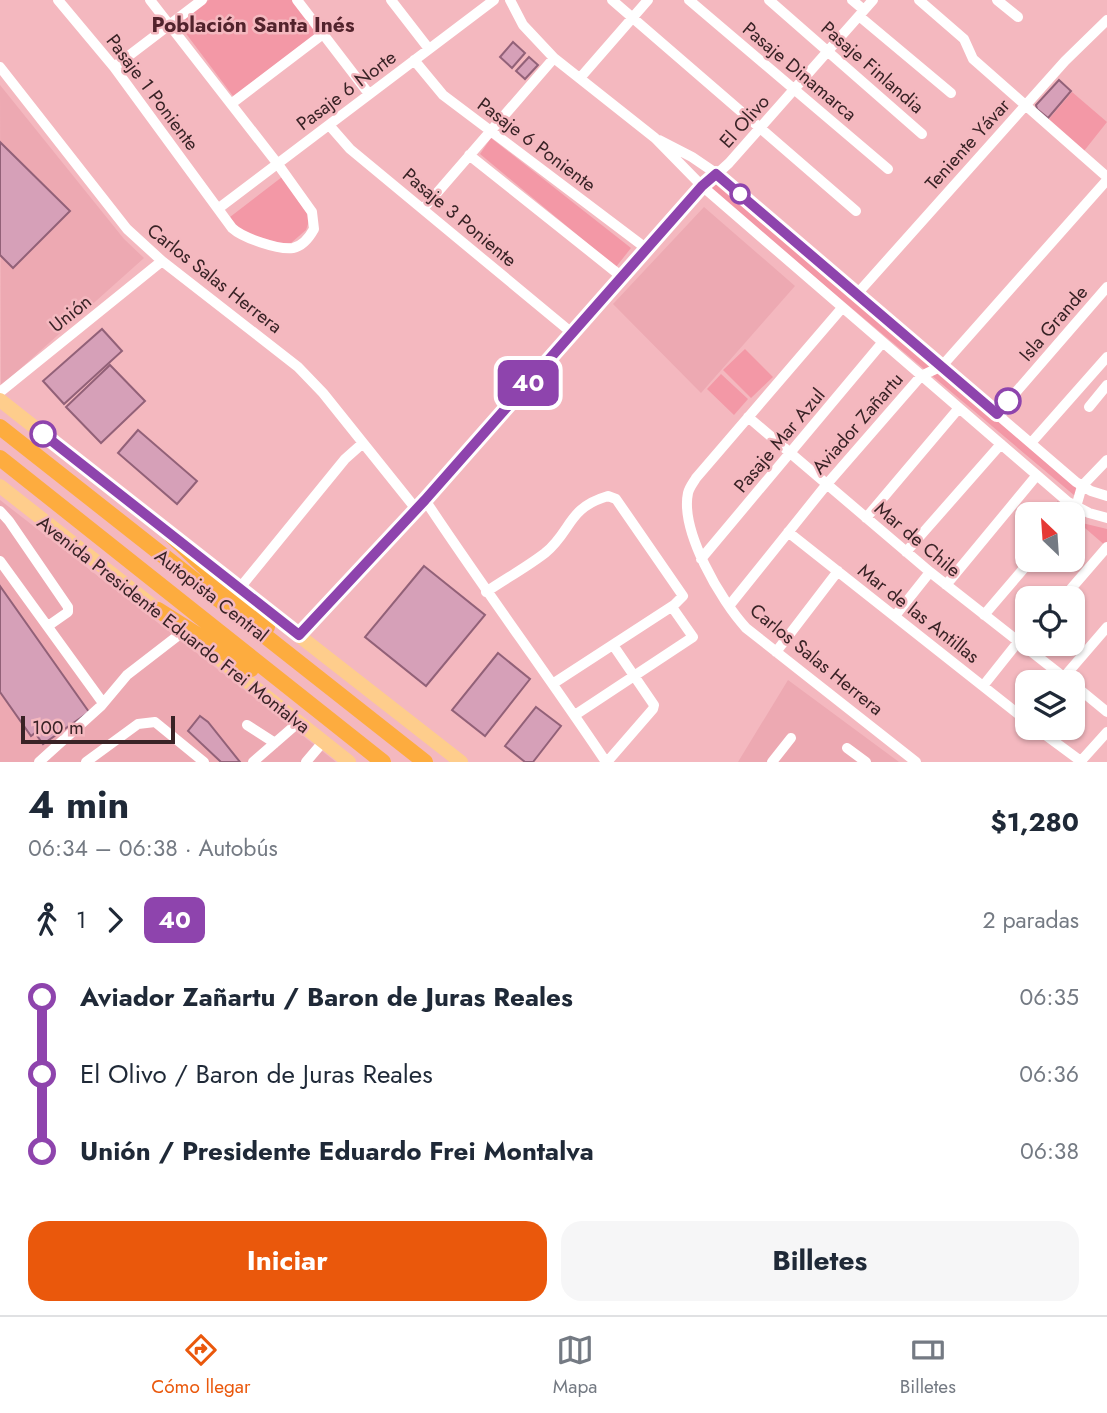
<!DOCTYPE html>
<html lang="es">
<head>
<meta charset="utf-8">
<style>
  :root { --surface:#fff; --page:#f6f6f7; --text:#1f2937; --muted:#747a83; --line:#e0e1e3; --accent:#ea580c }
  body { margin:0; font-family:Jost,sans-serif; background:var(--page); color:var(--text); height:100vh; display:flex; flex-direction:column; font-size:26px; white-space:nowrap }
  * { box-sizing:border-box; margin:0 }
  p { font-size:23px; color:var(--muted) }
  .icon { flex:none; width:38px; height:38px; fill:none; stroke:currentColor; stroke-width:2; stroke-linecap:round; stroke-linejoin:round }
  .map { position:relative; height:762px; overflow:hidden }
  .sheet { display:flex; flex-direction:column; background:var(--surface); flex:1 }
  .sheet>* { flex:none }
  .badge { padding:0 14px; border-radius:10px; font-size:24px; line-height:46px }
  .needle { width:46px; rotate:335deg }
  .fabs { position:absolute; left:1015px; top:502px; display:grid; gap:14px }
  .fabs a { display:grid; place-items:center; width:70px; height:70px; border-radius:14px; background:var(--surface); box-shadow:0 2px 5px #0004; font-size:35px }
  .scale { position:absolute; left:21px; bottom:18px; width:154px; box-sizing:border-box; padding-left:7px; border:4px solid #392326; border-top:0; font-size:19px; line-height:24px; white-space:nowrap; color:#392326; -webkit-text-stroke:5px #f4b8bf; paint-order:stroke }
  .map>.badge { position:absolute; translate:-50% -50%; box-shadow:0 0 0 4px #fff }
  .legs { display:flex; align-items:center; gap:10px; height:77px; padding:0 28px; font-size:23px }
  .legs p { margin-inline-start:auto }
  .summary { display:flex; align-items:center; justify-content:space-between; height:119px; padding:0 28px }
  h1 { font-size:38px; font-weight:700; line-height:52px }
  .action { display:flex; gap:14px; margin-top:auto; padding:14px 28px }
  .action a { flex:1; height:80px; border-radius:21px; background:var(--accent); color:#fff; font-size:28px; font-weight:700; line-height:80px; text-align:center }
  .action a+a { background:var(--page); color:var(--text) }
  ul { padding:0 28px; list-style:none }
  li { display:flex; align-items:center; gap:24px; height:77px; font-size:26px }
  li i { display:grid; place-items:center; width:10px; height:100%; margin:0 9px; background:currentColor }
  li i::after { content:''; width:18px; height:18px; margin:-9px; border:5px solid; border-radius:50%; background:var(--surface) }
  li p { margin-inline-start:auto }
  li:first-child i { background:linear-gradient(#0000 50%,currentColor 0) }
  li:last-child i { background:linear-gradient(currentColor 50%,#0000 0) }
  .menu { display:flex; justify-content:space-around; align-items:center; height:98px; border-top:2px solid var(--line); background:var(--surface); font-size:19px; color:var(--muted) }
  .menu a { display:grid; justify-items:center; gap:4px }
  .menu .on { color:var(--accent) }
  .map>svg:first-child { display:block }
  .built { fill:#eda9b2 }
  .green { fill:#f398a6 }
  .building { fill:#d6a0b8; stroke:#926178; stroke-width:2 }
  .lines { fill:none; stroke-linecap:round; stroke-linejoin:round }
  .minor { stroke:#fff; stroke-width:10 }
  .major { stroke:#fecd8c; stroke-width:14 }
  .highway { stroke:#fdac3f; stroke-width:16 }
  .line-1-casing { stroke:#fff; stroke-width:16 }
  .line-1 { stroke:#8e44ad; stroke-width:10 }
  .stop-1-dot { fill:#fff; stroke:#8e44ad; stroke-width:3.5 }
  .labels { text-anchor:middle; stroke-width:5; stroke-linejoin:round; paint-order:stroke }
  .street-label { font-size:19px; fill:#392326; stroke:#f4b8bf }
  .neighbourhood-label { font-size:21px; font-weight:bold; fill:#52232c; stroke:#f4b8bf }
</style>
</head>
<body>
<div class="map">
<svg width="1107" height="762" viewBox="0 0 1107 762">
  <rect width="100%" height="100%" fill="#f4b8bf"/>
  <path class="built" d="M0,85L124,239L144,258L1,386Z
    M704,207L795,286L701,393L613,304Z
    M0,500L269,709L336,762H0Z
    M788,680L899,762H738Z"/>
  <path class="green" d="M209,0H292L317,33L233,96L178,23Z
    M1072,92L1107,122L1084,151L1048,120Z
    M491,138L631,248L616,267L480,154Z
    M282,177L310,218L306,230L291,243L273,244L242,232L230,217Z
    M717,182L1079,489L1075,496L710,189Z
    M745,349L773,377L751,398L723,370Z
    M721,374L748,399L734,415L707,389Z
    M1078,522L1107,529V547Z"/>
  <path class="building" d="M513,42L525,53L512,68L500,57Z
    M529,57L538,65L525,79L516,71Z
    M1059,80L1071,91L1048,118L1037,109L1036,105Z
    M0,142L70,211L13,268L0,255Z
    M102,329L122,351L64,404L43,381Z
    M110,365L145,401L101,443L66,407Z
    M138,430L197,481L177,504L118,453Z
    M1058,503L1070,513L1069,514H1053L1050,512Z
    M424,566L485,615L426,686L365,637Z
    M0,586L89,712L43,744L35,733L31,736L0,692Z
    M498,653L530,679L485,736L452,710Z
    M536,707L561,726L533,762H525L505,746Z
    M200,716L208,722L240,762H221L188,731Z"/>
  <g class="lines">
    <path class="minor" d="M58,0L114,67L232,228C243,238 278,250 293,248C303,246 309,238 314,229L312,212L277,163L150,0
      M297,0L369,94
      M391,0L429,49
      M510,0L523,25L554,58L655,138L702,186L1068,502L1089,513L1107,518
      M612,0L856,211
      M689,0L888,169
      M769,0L922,134
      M852,0L864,10
      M919,0L964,39L973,59L1107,177
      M997,0L1018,17
      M859,16L951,93
      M414,60L443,95L647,249
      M0,67L127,229L162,261L298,367L323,393L416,509
      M114,67L202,0
      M580,78L648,0
      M231,104L323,34
      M329,125L350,149L572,333
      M659,140L692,157L717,174L1076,482L1091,491L1107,496
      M469,155L622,277
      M219,208L494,0
      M423,209L554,58
      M857,294L1065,61L1107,20
      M842,308L696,478C693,483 689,488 688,493C680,531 721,601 746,628L916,762
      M0,392L162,261
      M1089,407L1107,385
      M997,414L1107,287
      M748,417L930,572L1070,682
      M1031,443L1107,357
      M425,500C484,589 547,674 606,762
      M0,511L9,521L68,607V612L48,626
      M1070,514L1076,507L1082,486L1107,460
      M866,518L959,408
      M788,532L1027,721
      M906,552L1001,444
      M701,559L882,343
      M0,561L103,703
      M946,585L1037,475
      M239,589L345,459L363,443
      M486,592C505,579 527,567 545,553C572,531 567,508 608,496L616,499L683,596L674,605L554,683
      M1063,598L1107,547
      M729,606L827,484L921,376L942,366L1107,180
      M984,615L1031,560
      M895,616L930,572
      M299,635L425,500L694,195L729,163L873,0
      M776,652L838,571
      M1064,677L1107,627
      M1073,684L1107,712
      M983,686L1018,642
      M575,715L693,637L672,607
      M247,725L275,743
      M1036,728L1082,762
      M847,748L866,762
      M39,762L101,706L127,675L184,631
      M86,762L138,724L155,722L204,762
      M253,762L299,722
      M306,762L323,742
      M607,762L653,709L654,705L613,645
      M772,762L791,738
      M1080,762L1107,732"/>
    <path class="major" d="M0,400L179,541
      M0,486L167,617
      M225,578L461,762
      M199,643L349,762"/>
    <path class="highway" d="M0,427L425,762
      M0,458L383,762
      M171,535L267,627
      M158,610L251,669"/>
  </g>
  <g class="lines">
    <defs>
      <path id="line-1" d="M43,434L299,635L425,500L702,186L716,174L997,414L1008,401"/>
    </defs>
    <use href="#line-1" class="line-1-casing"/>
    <use href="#line-1" class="line-1"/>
  </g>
  <g class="stop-1-dot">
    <circle cx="740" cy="194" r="9"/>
    <circle cx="1008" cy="401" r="12"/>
    <circle cx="43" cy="434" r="12"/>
  </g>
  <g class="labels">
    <g class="street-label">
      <text transform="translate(873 67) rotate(41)" y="7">Pasaje Finlandia</text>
      <text transform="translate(800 71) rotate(40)" y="7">Pasaje Dinamarca</text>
      <text transform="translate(346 90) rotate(-37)" y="7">Pasaje 6 Norte</text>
      <text transform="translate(153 92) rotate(53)" y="7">Pasaje 1 Poniente</text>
      <text transform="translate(744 121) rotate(-48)" y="7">El Olivo</text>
      <text transform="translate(537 144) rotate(37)" y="7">Pasaje 6 Poniente</text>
      <text transform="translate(967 144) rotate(-48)" y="7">Teniente Yávar</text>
      <text transform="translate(460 217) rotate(40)" y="7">Pasaje 3 Poniente</text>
      <text transform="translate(215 278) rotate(38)" y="7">Carlos Salas Herrera</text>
      <text transform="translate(70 313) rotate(-39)" y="7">Unión</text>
      <text transform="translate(1053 323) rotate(-49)" y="7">Isla Grande</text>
      <text transform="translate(857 423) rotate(-49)" y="7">Aviador Zañartu</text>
      <text transform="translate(779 440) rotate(-50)" y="7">Pasaje Mar Azul</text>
      <text transform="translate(918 539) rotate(40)" y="7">Mar de Chile</text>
      <text transform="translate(212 595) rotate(38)" y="7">Autopista Central</text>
      <text transform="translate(919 613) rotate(38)" y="7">Mar de las Antillas</text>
      <text transform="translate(174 624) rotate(38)" y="7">Avenida Presidente Eduardo Frei Montalva</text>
      <text transform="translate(817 659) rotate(39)" y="7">Carlos Salas Herrera</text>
    </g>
    <g class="neighbourhood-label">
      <text x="253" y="32">Población Santa Inés</text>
    </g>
  </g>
</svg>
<div class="fabs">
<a><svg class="needle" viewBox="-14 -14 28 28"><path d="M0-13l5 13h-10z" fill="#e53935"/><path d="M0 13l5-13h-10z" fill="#747a83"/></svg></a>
<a><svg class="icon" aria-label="locate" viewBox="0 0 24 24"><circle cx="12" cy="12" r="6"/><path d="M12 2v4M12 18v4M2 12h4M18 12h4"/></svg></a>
<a><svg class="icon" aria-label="layers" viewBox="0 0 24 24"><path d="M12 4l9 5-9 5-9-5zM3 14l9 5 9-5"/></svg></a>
</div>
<div class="scale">100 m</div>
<b class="badge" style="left:528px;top:383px;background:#8e44ad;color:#fff">40</b>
</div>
<section class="sheet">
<div class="summary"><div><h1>4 min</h1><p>06:34 – 06:38 · Autobús</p></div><b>$1,280</b></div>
<div class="legs"><svg class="icon" aria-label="walk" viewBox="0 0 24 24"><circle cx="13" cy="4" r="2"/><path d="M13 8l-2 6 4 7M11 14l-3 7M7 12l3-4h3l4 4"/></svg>1<svg class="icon" aria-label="forward" viewBox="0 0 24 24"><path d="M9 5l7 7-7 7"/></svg><b class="badge" style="background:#8e44ad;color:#fff">40</b><p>2 paradas</p></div>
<ul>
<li><i style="color:#8e44ad"></i><b>Aviador Zañartu / Baron de Juras Reales</b><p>06:35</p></li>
<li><i style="color:#8e44ad"></i><span>El Olivo / Baron de Juras Reales</span><p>06:36</p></li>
<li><i style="color:#8e44ad"></i><b>Unión / Presidente Eduardo Frei Montalva</b><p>06:38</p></li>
</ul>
<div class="action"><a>Iniciar</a><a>Billetes</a></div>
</section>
<nav class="menu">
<a class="on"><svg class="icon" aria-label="directions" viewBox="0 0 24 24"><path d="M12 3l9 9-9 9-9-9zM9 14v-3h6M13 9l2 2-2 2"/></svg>Cómo llegar</a>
<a><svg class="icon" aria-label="map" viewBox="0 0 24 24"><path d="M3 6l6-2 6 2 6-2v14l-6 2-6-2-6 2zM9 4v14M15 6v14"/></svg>Mapa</a>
<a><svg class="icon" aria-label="tickets" viewBox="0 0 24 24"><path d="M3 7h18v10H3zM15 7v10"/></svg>Billetes</a>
</nav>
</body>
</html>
